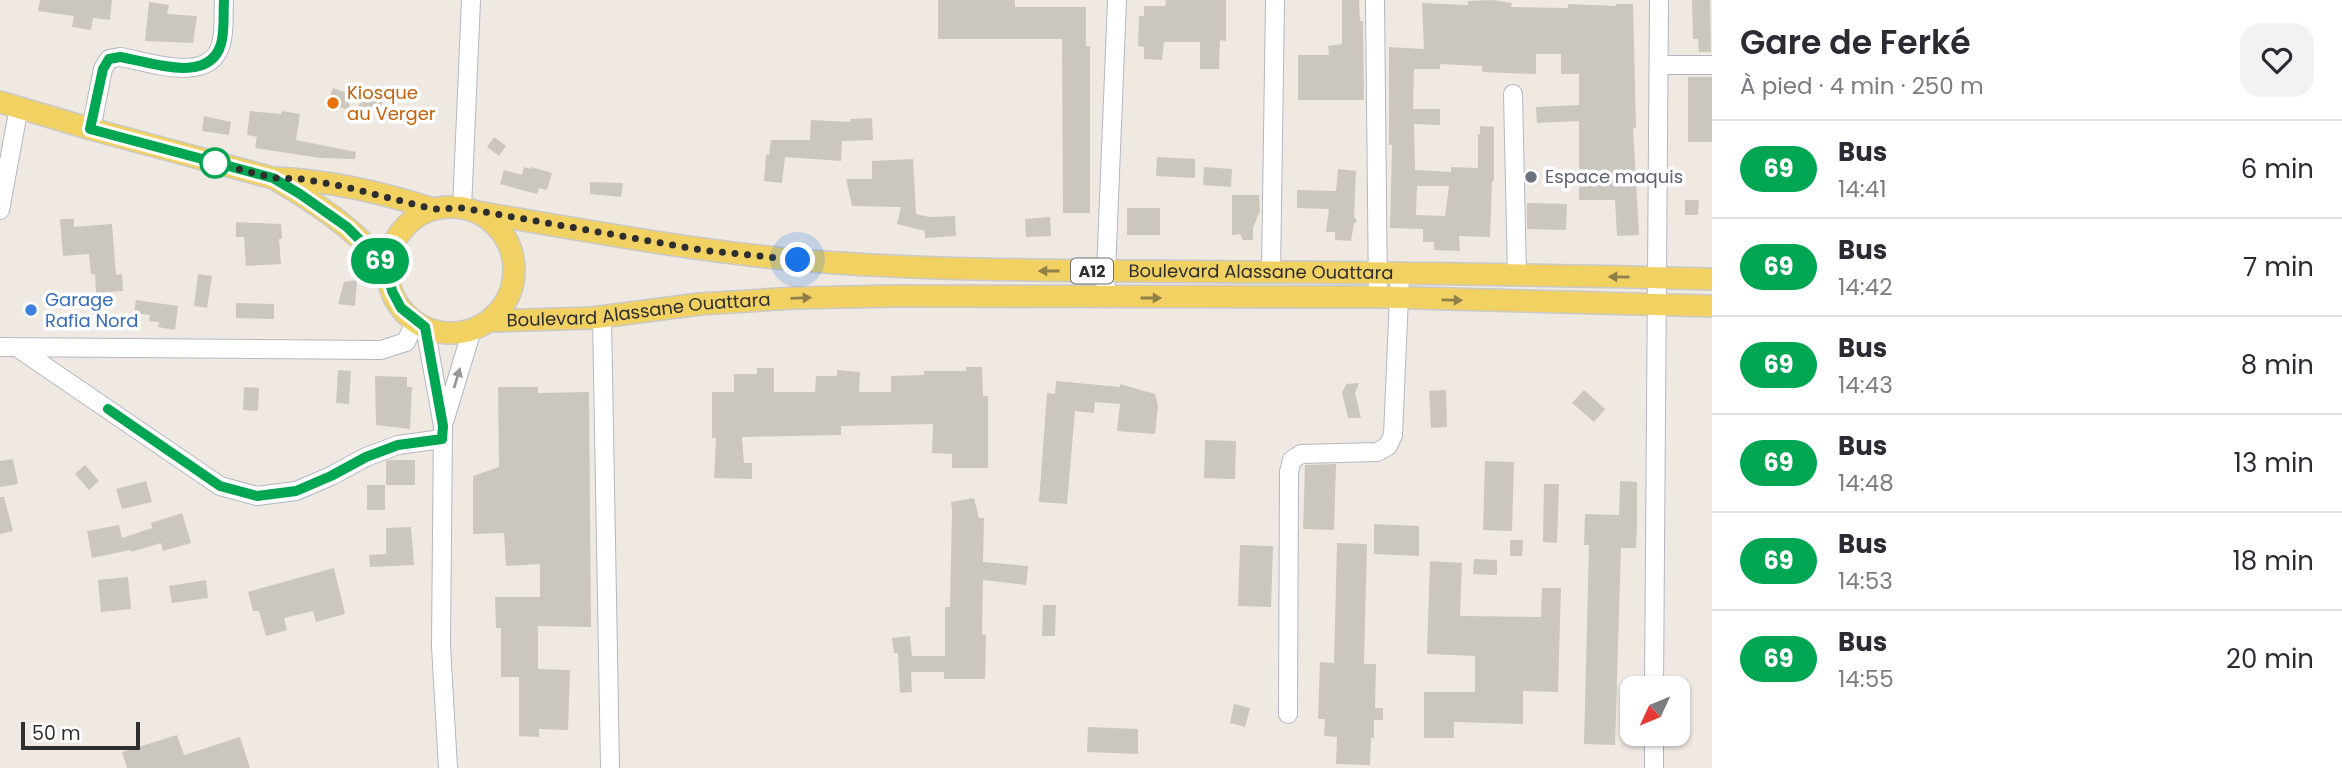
<!DOCTYPE html>
<html lang="fr">
<head>
<meta charset="utf-8">
<style>
  :root { --surface:#fff; --page:#f2f2f3; --text:#2b2b33; --muted:#7c7c81; --line:#e1e1e2 }
  body { margin:0; font-family:Poppins,sans-serif; background:var(--page); color:var(--text); height:100vh; display:flex; flex-direction:column; font-size:26px; white-space:nowrap }
  * { box-sizing:border-box; margin:0 }
  p { font-size:23px; color:var(--muted) }
  .icon { flex:none; width:38px; height:38px; fill:none; stroke:currentColor; stroke-width:2; stroke-linecap:round; stroke-linejoin:round }
  .map { position:relative; flex:1; overflow:hidden }
  .drawer { display:flex; flex-direction:column; background:var(--surface); width:630px }
  .drawer>* { flex:none }
  .badge { padding:0 14px; border-radius:23px; font-size:24px; line-height:46px }
  .needle { width:46px; rotate:226deg }
  .buttons { position:absolute; left:1620px; top:676px; display:grid; gap:14px }
  .buttons a { display:grid; place-items:center; width:70px; height:70px; border-radius:14px; background:var(--surface); box-shadow:0 2px 5px #0004; font-size:35px }
  .scale { position:absolute; left:21px; bottom:18px; width:119px; box-sizing:border-box; padding-left:7px; border:4px solid #2e2e2e; border-top:0; font-size:19px; line-height:24px; white-space:nowrap; color:#2e2e2e; -webkit-text-stroke:5px #fff; paint-order:stroke }
  .you { position:absolute; width:35px; height:35px; margin:-18px; border:5px solid #fff; border-radius:50%; background:#1a73e8; box-shadow:0 0 0 10px #1a73e833 }
  .map>.badge { position:absolute; translate:-50% -50%; box-shadow:0 0 0 4px #fff }
  .round { display:grid; place-items:center; flex:none; width:74px; height:74px; border-radius:21px; background:var(--page) }
  .overview { display:flex; align-items:center; justify-content:space-between; height:119px; padding:0 28px }
  h1 { font-size:33px; font-weight:600; line-height:52px }
  ul { padding:0; list-style:none }
  li { display:flex; align-items:center; gap:21px; height:98px; padding:0 28px; border-top:2px solid var(--line) }
  li div { flex:1 }
  li b { display:block; font-size:26px }
  li em { font-style:normal }
  li .badge { min-width:77px; font-weight:700; text-align:center }
  main { display:flex; flex:1; min-height:0 }
  .map>svg:first-child { display:block }
  .building { fill:#cbc7bf; fill-rule:evenodd }
  .lines { fill:none; stroke-linecap:round; stroke-linejoin:round }
  .minor-casing { stroke:#b4b7c1; stroke-width:20 }
  .major-casing { stroke:#c9c9c9; stroke-width:24 }
  .minor { stroke:#fff; stroke-width:18 }
  .major { stroke:#f2d163; stroke-width:21 }
  .oneway { fill:#908048 }
  .oneway2 { fill:#969696 }
  .line-casing { stroke:#fff; stroke-width:16 }
  .line { stroke:#00a651; stroke-width:10 }
  .walk { stroke:#2e2e2e; stroke-width:7; stroke-dasharray:0 12.6 }
  .food-dot { fill:#e8710a; stroke:#fff; stroke-width:2.5 }
  .stop-dot { fill:#fff; stroke:#00a651; stroke-width:3.5 }
  .worship-dot { fill:#6b7280; stroke:#fff; stroke-width:2.5 }
  .shop-dot { fill:#3f7fe0; stroke:#fff; stroke-width:2.5 }
  .labels { text-anchor:middle; stroke-width:7; stroke-linejoin:round; paint-order:stroke }
  .shield { fill:#fff; stroke:#6d6d6d; stroke-width:2 }
  .shield-label { font-size:16px; font-weight:bold; fill:#2e2e2e }
  .food-label { font-size:18px; fill:#c56008; stroke:#fff; text-anchor:start }
  .worship-label { font-size:18px; fill:#5b616d; stroke:#fff; text-anchor:start }
  .street-label { font-size:18px; fill:#2e2e2e; stroke:#fff }
  .shop-label { font-size:18px; fill:#366cbe; stroke:#fff; text-anchor:start }
</style>
</head>
<body>
<main>
<div class="map">
<svg width="1712" height="768" viewBox="0 0 1712 768">
  <rect width="100%" height="100%" fill="#efe9e1"/>
  <path class="building" d="M40,0H112L110,20L93,18L91,30L72,27L74,16L38,11Z
    M938,0H1015V7H1086V46H1090V213H1063L1062,39H938Z
    M1166,0H1226V41L1220,40L1219,69H1200V42H1164L1162,60L1144,59V47L1138,46L1139,16H1144V6H1165Z
    M1342,0H1359L1360,21H1363L1364,100H1298V55H1329L1328,46L1342,44Z
    M1492,0L1512,3L1511,7L1568,8V4L1616,6V4H1633L1636,128H1633L1639,235L1617,236L1615,200H1579V121L1537,123L1536,107L1579,105V74H1561V54H1536V74L1482,72V66L1440,64V69H1414L1413,109H1440V125L1414,124L1415,170L1451,172V167L1478,168V134H1480V126L1494,127V181H1492L1490,237L1459,236L1460,251L1434,250V242H1423V229L1390,228L1392,145H1389V47L1424,49L1422,3L1468,5V1ZM1417,186H1449L1445,216L1416,215Z
    M1692,0H1710L1711,52H1699L1698,39H1693Z
    M149,2L169,5L167,14L197,16L193,43L145,41Z
    M1688,77H1712V142H1688Z
    M333,88L347,93L351,111L328,103Z
    M361,91L384,95L380,111L359,107Z
    M250,111L281,114L282,111L300,114L296,140L356,152L355,159L320,158L255,148L257,137L247,135Z
    M204,116L231,122L229,135L202,131Z
    M872,118L873,140L842,141L841,161L785,157L782,183L764,181L766,155H769L771,140H810L811,120L850,122V119Z
    M494,137L506,146L499,156L487,147Z
    M1157,157L1195,159V178L1156,176Z
    M913,159L916,214L929,217L955,216L956,236L925,238V231L897,224L901,207L852,206L846,179H872V161Z
    M524,167L531,169V167L552,173L547,190L539,188L537,194L500,184L504,170L522,175Z
    M1204,167L1232,169L1231,187L1203,185Z
    M1338,169L1356,171L1354,216L1357,221L1354,224L1351,241L1335,240V232H1326L1329,209L1297,208V190L1336,191Z
    M590,182L623,183L621,197L590,194Z
    M1232,195H1259L1260,211L1253,228V240H1243L1240,234L1232,235Z
    M1685,200H1699L1698,215H1685Z
    M1527,203L1567,204L1566,230L1527,229Z
    M1127,208H1160V235H1127Z
    M1050,217L1051,236L1026,237L1025,219Z
    M60,219H74V227L112,224L116,275L122,274L123,291L96,293L95,274H91L89,254L63,256Z
    M236,222L281,224L282,239H279L281,264L246,266L244,237H236Z
    M198,274L212,276L207,308L194,306Z
    M357,280L355,306L338,304L344,282Z
    M136,300L178,306L175,330L158,327L159,322L149,321L150,315L134,313Z
    M236,303L274,304V319L236,318Z
    M966,367H982L983,396H988V468H952V454L932,453L933,424L841,426V435L742,437L744,463H752V479L714,478L716,438H712V392H734V374H757V368H774V392H815L816,376H837V370L860,372L859,392H891V376L924,375V371H966Z
    M338,370L351,371L349,404L336,403Z
    M375,376L407,377V387H412L410,429L376,425Z
    M1056,381L1120,387V384L1155,394L1158,405L1155,434L1117,431L1120,404L1095,402L1094,413L1075,411L1067,504L1039,502L1047,393L1055,394Z
    M1359,383L1355,393L1361,418H1348L1342,393L1346,384Z
    M244,387L259,388L258,411L243,410Z
    M498,387H538V393L589,392L591,627L538,626V669L570,670L568,730L539,729V737L519,736V677H501V628H496L495,597H540V564L506,566L504,533L473,534V476L499,467Z
    M1446,390L1447,427L1431,428L1429,391Z
    M1584,390L1605,409L1594,422L1572,403Z
    M1205,440L1236,441L1235,479L1204,478Z
    M13,459L18,484L0,487V461Z
    M391,460H415V485H386V461Z
    M1485,461L1514,462L1512,531L1483,530Z
    M1336,464L1334,530L1303,529L1305,465Z
    M85,465L99,481L89,490L75,474Z
    M146,481L152,502L122,509L116,489Z
    M1620,481L1637,482V525L1636,548H1621L1615,745L1584,744L1589,545H1584L1585,514L1619,515Z
    M1544,484H1559L1557,543L1543,542Z
    M367,485H385V510H367Z
    M0,497H4L13,531L0,534Z
    M974,498L979,518H984L983,562L1028,566L1026,585L983,580L982,635H986L985,679H944V672H911L912,692L900,693L898,653H894L892,638L910,636L912,656H945V607H950L952,511L951,502Z
    M182,513L191,543L163,551L161,543L131,552L130,550L92,558L87,531L119,525L122,538L152,528L151,523Z
    M1374,524L1419,526V556L1374,554Z
    M411,527L414,565L370,567L369,555L386,554V528Z
    M1510,540H1523L1522,556H1510Z
    M1337,543L1367,544L1364,664H1376L1375,708H1383V720H1374V738H1371L1370,765L1336,764L1337,737L1324,736L1325,719H1318L1320,662L1334,663Z
    M1240,545L1273,546L1271,607L1238,606Z
    M1474,559L1497,560V575L1473,574Z
    M1430,561L1462,563L1460,616L1541,617L1542,588H1561L1558,692L1523,691V724L1454,722V738H1424V692H1475V656L1427,654Z
    M334,568L345,614L316,622L313,611L284,618L287,630L266,636L259,611H253L248,592Z
    M128,577L131,609L101,612L98,580Z
    M206,580L208,598L172,603L169,586Z
    M1043,605H1056L1055,636H1042Z
    M1234,704L1250,708L1245,727L1230,723Z
    M1088,727L1138,729V754L1087,752Z
    M177,735L184,755L240,737L250,768H127L122,752Z"/>
  <g class="lines">
    <defs>
      <path id="minor" d="M1375,0L1378,297
        M1660,65H1712
        M1513,94L1517,275
        M91,129L103,69L109,59L120,57C150,62 210,85 221,44C225,30 223,14 224,0
        M462,208L471,0
        M0,210L19,107
        M1271,272L1275,0
        M1105,298L1117,0
        M602,316L610,768
        M425,327L443,426L441,646L448,768
        M0,347L381,350L406,342L415,322
        M18,348L220,486L257,496L296,491L331,476L366,457L398,445L442,439
        M444,422L472,330
        M1654,688L1659,0
        M1288,714L1289,472L1292,460L1301,454L1377,452L1388,446L1393,435L1400,273
        M1654,768V733"/>
      <g id="major">
        <path d="M0,102L91,129L273,178C327,180 381,192 433,209"/>
        <path d="M275,179C317,204 360,231 388,272"/>
        <circle cx="451" cy="270" r="63"/>
        <path id="s1" d="M477,212C583,230 689,250 797,260C954,273 1112,270 1270,272C1417,273 1565,275 1712,279"/>
        <path id="s2" d="M489,321L592,318L700,304L795,298L895,296L1378,297L1712,306"/>
      </g>
    </defs>
    <use href="#minor" class="minor-casing"/>
    <use href="#major" class="major-casing"/>
    <use href="#minor" class="minor"/>
    <use href="#major" class="major"/>
  </g>
  <defs><path id="oneway-solid" d="M-6-.8H1V-3.2L6.5 0L1 3.2V.8H-6Z" transform="scale(1.75)"/></defs>
  <g class="oneway">
    <use href="#oneway-solid" transform="translate(1049 271) rotate(-180)"/>
    <use href="#oneway-solid" transform="translate(1619 277) rotate(-179)"/>
    <use href="#oneway-solid" transform="translate(801 298) rotate(-2)"/>
    <use href="#oneway-solid" transform="translate(1151 298)"/>
    <use href="#oneway-solid" transform="translate(1452 300) rotate(1)"/>
  </g>
  <use class="oneway2" href="#oneway-solid" transform="translate(457 378) rotate(-73)"/>
  <g class="lines">
    <defs>
      <path id="line" d="M108,409L220,486L257,496L296,491L331,476L366,457L398,445L442,439L443,426L425,327L401,308L392,291L388,272L378,258L347,227L300,194L273,178L90,129L103,69L109,59L120,57C151,62 209,85 221,44C225,30 223,14 224,0"/>
    </defs>
    <use href="#line" class="line-casing"/>
    <use href="#line" class="line"/>
    <path class="walk" d="M215,163L273,178L302,179L342,186L433,209L462,208L701,250L798,260"/>
  </g>
  <circle class="food-dot" cx="333" cy="103" r="7"/>
  <circle class="stop-dot" cx="215" cy="163" r="14"/>
  <circle class="worship-dot" cx="1531" cy="177" r="7"/>
  <circle class="shop-dot" cx="31" cy="310" r="7"/>
  <g class="labels">
    <rect class="shield" x="1071" y="258.5" width="42" height="25" rx="5"/>
    <g class="shield-label">
      <text x="1092" y="277">A12</text>
    </g>
    <g class="food-label">
      <text x="347" y="99">Kiosque<tspan x="347" dy="21">au Verger</tspan></text>
    </g>
    <g class="worship-label">
      <text x="1545" y="183">Espace maquis</text>
    </g>
    <g class="street-label">
      <text dy="6" stroke="none"><textPath href="#s1" startOffset="788">Boulevard Alassane Ouattara</textPath></text>
      <text dy="6" stroke="none"><textPath href="#s2" startOffset="150">Boulevard Alassane Ouattara</textPath></text>
    </g>
    <g class="shop-label">
      <text x="45" y="306">Garage<tspan x="45" dy="21">Rafia Nord</tspan></text>
    </g>
  </g>
</svg>
<div class="buttons">
<a><svg class="needle" viewBox="-14 -14 28 28"><path d="M0-13l5 13h-10z" fill="#e53935"/><path d="M0 13l5-13h-10z" fill="#7c7c81"/></svg></a>
</div>
<div class="scale">50 m</div>
<div class="you" style="left:798px;top:260px"></div>
<b class="badge" style="left:380px;top:261px;background:#00a651;color:#fff">69</b>
</div>
<section class="drawer">
<div class="overview"><div><h1>Gare de Ferké</h1><p>À pied · 4 min · 250 m</p></div><a class="round"><svg class="icon" aria-label="heart" viewBox="0 0 24 24"><path d="M12 20l-8-8c-3-5 5-10 8-4 3-6 11-1 8 4z"/></svg></a></div>
<ul>
<li><span class="badge" style="background:#00a651;color:#fff">69</span><div><b>Bus</b><p>14:41</p></div><em>6 min</em></li>
<li><span class="badge" style="background:#00a651;color:#fff">69</span><div><b>Bus</b><p>14:42</p></div><em>7 min</em></li>
<li><span class="badge" style="background:#00a651;color:#fff">69</span><div><b>Bus</b><p>14:43</p></div><em>8 min</em></li>
<li><span class="badge" style="background:#00a651;color:#fff">69</span><div><b>Bus</b><p>14:48</p></div><em>13 min</em></li>
<li><span class="badge" style="background:#00a651;color:#fff">69</span><div><b>Bus</b><p>14:53</p></div><em>18 min</em></li>
<li><span class="badge" style="background:#00a651;color:#fff">69</span><div><b>Bus</b><p>14:55</p></div><em>20 min</em></li>
</ul>
</section>
</main>
</body>
</html>
